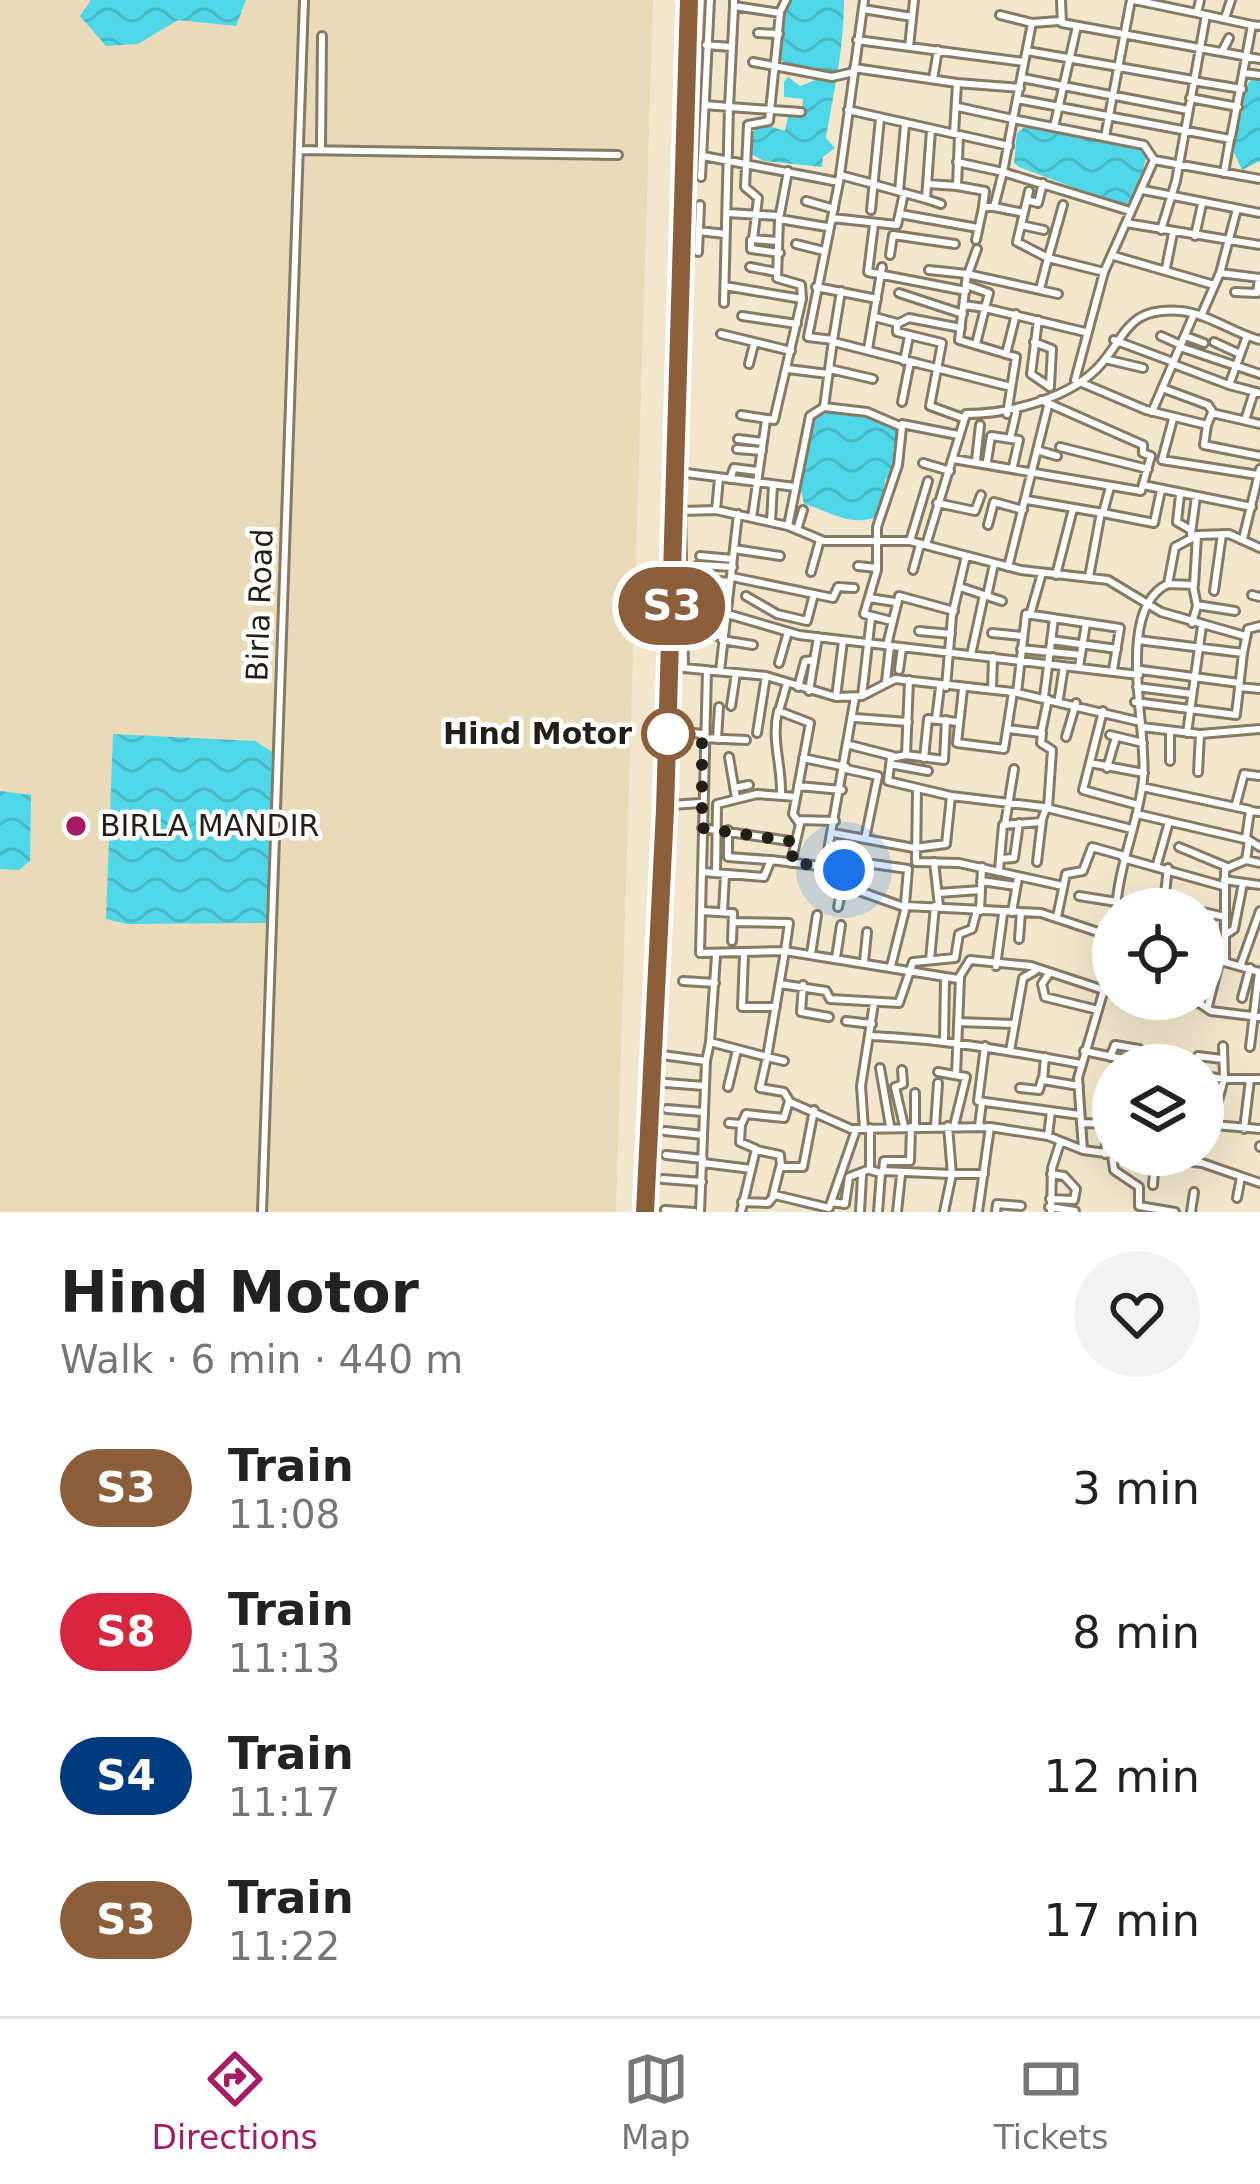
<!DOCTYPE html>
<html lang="en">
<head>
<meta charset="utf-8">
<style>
  :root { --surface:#fff; --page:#f2f2f2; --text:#222; --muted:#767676; --line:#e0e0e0; --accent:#a61c62 }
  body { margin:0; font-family:"DejaVu Sans",sans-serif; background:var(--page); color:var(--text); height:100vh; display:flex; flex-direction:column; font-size:45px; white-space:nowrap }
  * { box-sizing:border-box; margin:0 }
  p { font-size:39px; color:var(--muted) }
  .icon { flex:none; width:66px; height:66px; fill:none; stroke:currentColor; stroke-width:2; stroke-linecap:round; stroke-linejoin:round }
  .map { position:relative; height:1212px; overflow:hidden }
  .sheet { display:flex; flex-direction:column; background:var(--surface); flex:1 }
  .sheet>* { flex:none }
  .badge { padding:0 24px; border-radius:39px; font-size:42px; line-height:78px }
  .tools { position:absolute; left:1092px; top:888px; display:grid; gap:24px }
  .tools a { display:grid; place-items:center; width:132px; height:132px; border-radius:50%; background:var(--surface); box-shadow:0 12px 48px #0002; font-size:60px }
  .you { position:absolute; width:60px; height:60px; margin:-30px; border:9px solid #fff; border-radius:50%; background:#1a73e8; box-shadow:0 0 0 18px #1a73e833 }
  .map>.badge { position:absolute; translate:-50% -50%; box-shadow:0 0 0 6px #fff }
  .round { display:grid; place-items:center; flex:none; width:126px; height:126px; border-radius:63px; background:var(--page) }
  .summary { display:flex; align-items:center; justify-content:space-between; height:204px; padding:0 60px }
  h1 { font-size:57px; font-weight:700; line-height:90px }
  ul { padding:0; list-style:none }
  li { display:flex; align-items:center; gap:36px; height:144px; padding:0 60px }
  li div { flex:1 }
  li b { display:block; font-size:45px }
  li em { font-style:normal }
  li .badge { min-width:132px; font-weight:700; text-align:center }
  .menu { display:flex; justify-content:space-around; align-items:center; height:168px; border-top:3px solid var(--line); background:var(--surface); font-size:33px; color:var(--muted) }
  .menu a { display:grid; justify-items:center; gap:6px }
  .menu .selected { color:var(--accent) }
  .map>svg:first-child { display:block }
  .built { fill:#e9dab9 }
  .water { fill:url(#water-waves) }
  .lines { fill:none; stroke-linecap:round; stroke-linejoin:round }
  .minor-casing { stroke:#857a63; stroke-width:12 }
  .minor { stroke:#fff; stroke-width:6 }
  .rail-casing { stroke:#504b3e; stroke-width:8 }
  .rail { stroke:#fff; stroke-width:3; stroke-dasharray:9; stroke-linecap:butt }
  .line-casing { stroke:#fff; stroke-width:27 }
  .line { stroke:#8b5e3c; stroke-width:18 }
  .walk { stroke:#231f16; stroke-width:12; stroke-dasharray:0 21.6 }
  .stop-dot { fill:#fff; stroke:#8b5e3c; stroke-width:6 }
  .poi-dot { fill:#a61c62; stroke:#fff; stroke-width:4.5 }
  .labels { text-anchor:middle; stroke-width:9; stroke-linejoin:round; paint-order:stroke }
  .street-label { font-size:30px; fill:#231f16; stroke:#fff }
  .stop-label { font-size:30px; font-weight:bold; fill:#231f16; stroke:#fff; text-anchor:end }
  .poi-label { font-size:30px; fill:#231f16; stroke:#fff; text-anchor:start }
</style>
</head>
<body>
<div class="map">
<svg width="1260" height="1212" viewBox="0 0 1260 1212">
  <defs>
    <pattern id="water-waves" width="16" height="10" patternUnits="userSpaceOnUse" patternTransform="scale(3)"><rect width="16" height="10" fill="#4fd6e7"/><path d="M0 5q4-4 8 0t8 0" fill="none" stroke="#45b7c5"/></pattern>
  </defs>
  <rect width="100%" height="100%" fill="#f2e7cc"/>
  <path class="built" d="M0,0H653L616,1212H0Z"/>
  <path class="water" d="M91,0H246L236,26L178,20L138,44L106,46L80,16Z
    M788,0H844C844,49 834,90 826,138L835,148L823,157L822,167L764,161L751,154L755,122L785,131L788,116L802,115L803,99L784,97V82L788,77L800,86L829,75L781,61L778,27Z
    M1255,74L1260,77V161L1242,170L1232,148L1244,106L1241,94Z
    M1031,122C1061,142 1115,129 1147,154L1138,190L1127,204H1118L1019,167L1014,163L1017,133Z
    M822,408L867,414L900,426L902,440L893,449V473L885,480L881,515C853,529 832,512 804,504L800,486L811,416Z
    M113,734L255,741L272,752L267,923L127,924L106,919Z
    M0,791L31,795L30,861L19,870L0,869Z"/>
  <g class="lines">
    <defs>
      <path id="minor" d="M734,0V6L780,13L769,121L748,125L745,187L758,198L753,239L777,241
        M864,0L839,182L808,337L833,340L824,407L810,416L788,526L824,541H910L1021,570L1108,580L1161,612L1245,636
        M1061,0L1062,23L1260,59
        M1134,0L1206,15
        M863,9L912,17
        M780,12L786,0
        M1197,13L1200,0
        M1000,15L1032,23
        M1225,18L1231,0
        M1059,21L1032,23L1013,119L1144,145L1154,160L1104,272L1075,380L1146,410L1207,425L1212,413L1260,424
        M758,33L779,34
        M857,40L1024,62
        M706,45L731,47
        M909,47L914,0
        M1027,51L1193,80
        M1222,52L1229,38
        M753,62L832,77L854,72
        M854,68L957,83
        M1244,73L1260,75
        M1022,78L1188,110
        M933,79L938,50
        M1193,81L1242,89
        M1190,98L1238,107
        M1017,99L1230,139L1224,173
        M705,105L729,107L734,6
        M848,110L1009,146
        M1054,127L1077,26
        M954,134L957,83L1020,88
        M1105,137L1131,0
        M1231,137L1252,25L1260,26
        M321,148L322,36
        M299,150L618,155
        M703,156L839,182
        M1154,160L1260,179
        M957,162L1003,172L1013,119L958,107
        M788,171L779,219L827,227
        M840,175L870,183
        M701,177L710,0
        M928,184L957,186L959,135
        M876,185L926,199L931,130
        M957,186L985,191L983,206
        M1143,190L1260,213
        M899,191L905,125
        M1029,191L1017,242L1048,258L1040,289
        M926,199L941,204
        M1027,200L1038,203L1043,183
        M806,201L834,209
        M1063,205L1048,258L1104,272
        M1237,209L1220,273L1260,278
        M871,210L880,118
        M728,213L778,216
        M1024,213L994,207L1003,172L1130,211
        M900,214L978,228
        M832,218L897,225L904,193
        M1126,223L1260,245
        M874,224L868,272L966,291
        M1021,225L1044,230
        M1161,230L1176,181L1206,15L1252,25
        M699,231L725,234
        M893,235L955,244
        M1195,236L1202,204
        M751,240V249L780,253
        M976,240L983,207H994
        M796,244L824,251
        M698,252L700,205
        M890,255L893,235
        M1114,256L1214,285
        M750,267L776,272
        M1166,268L1173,233
        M929,270L967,274
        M968,274L977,249
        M725,286L802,299
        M816,287L877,299
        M1235,292L1257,293L1259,278
        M899,293L963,314
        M724,303L729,107L801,112
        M964,305L985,308L989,293L966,285
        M742,316L797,324
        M1201,316L1220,273
        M875,317L897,323V332L942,343L930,406L963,418
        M1038,320L1031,374L1050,387
        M897,324L909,318L961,328
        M721,334L791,351
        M1161,336L1181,345
        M1185,336L1204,343
        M833,340L841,291
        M1114,340L1173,362
        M834,342L1011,387
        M1034,342L1052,349L1050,386
        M1214,342L1240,354
        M976,344L985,308L1085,332
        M1180,347L1260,374
        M868,349L882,267
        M1006,354L1016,314
        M1105,359L1143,368
        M904,361L909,336
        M749,364L754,344
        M1173,364L1229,385L1247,336
        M788,369L828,374
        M830,369L873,379
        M1229,385L1260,393
        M1162,388L1208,405L1212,411
        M902,402L910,362
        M824,407L867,412L902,427L898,465L877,527V570L864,614L892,621
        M1152,412L1194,314
        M1007,414L1016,357L959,340L967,274L1058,294
        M741,415L774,420L802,299L801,285L777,278L779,219
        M1173,419L1162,460L1258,475
        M1245,420L1254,392
        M902,424L958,435
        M1207,425L1204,445L1260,456
        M738,439L763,442
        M1010,439L1016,413
        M1060,447L1148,469
        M737,449L762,451
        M1040,451L1057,456
        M953,459L1141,491L1151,456L1143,453V445L1041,400
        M976,460L980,425
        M987,461L991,436L1019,440L1013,466
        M923,463L950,471
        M686,473L795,487
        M730,479L734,468L757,471
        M1143,485L1252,507
        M1180,495L1177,522L1191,530
        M1027,500L1103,513L1110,487
        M937,503L975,511L981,495
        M716,510L719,478
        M681,511L685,326
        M1103,513L1154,523L1161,490
        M752,518L766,420
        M771,522L773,485
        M988,525L994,502L1023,510
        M788,526L716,510L681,511L684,668L766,676L836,697L862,696L895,679L1013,692L1141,722
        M797,530L803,510
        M1191,534L1196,496
        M1243,539L1260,469
        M910,541L928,481
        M926,545L966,414C1009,414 1073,398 1102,363C1128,332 1129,307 1181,311C1209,314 1233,333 1260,340
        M734,549L780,556
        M700,556L732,559
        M698,565L733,567
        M858,566L877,568
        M1008,567L1048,406
        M913,570L920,545
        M811,572L820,540
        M1056,575L1073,509
        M732,577L833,598L838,587L854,588
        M1089,577L1101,512
        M698,579L730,582
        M1168,584L1175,547L1196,536
        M960,587L1002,601
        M1214,591L1222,534
        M1252,595L1260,597
        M746,596L777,614L807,621L813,598
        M987,596L994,564
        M869,598L895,602
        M696,600L727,602
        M1197,605L1235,611
        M696,611L724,613L799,635L1139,675
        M1030,615L1042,573
        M1192,623L1197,606L1193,586
        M919,631L951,634
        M992,633L1022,636
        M694,634L722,636
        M722,640L753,645
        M1051,640L1117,649
        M1138,640L1243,653L1248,629L1260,626
        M887,645L899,596L954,611
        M1021,649L1081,655
        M971,655L984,595
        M779,663L788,632
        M1079,667L1086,623
        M707,670L700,953L785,951L767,1057L784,1061
        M899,670L902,648
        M1141,670L1239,683
        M720,671L738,514
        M909,680L906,755L944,760L946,720
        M886,681L890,646
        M787,683L779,711L810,723L793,814L800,824L791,863
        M798,687L805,661L814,660
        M946,687L952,616L966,556
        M1137,687L1192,694
        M1239,687L1260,689
        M963,689L957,743L1004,749L1013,692
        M992,689L993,657
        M809,691L818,637
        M1017,693L1026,614L1120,628L1113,670
        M862,696L871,618
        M836,697L843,641
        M1044,697L1054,618
        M1059,698L1064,666
        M1135,702L1236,715
        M731,706L736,673
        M778,711C771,741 782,764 781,795
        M1103,711L1083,790L1138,805
        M1236,714L1243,653
        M855,718L908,722
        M936,719L940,687
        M1142,727L1200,734L1260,729
        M1008,729L1041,733L1048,699
        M677,731L702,734
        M757,733L766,676
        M1042,733L1041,743L1052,750L1048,808
        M1187,733L1202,626
        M1110,735L1143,743
        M1066,737L1076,703
        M702,738L746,740
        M717,739L719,707
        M850,745L893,756
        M906,755L891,758L888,781L951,796
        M729,757L736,798
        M803,758L846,767
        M924,758L928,719L959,722
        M1170,761V731
        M1090,763L1144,773
        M890,764L928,771
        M1107,768L1116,737
        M846,769L878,776
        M1198,772L1200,734
        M798,786L842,790
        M1142,787L1250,810
        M734,788L749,785
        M917,788L916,862L959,863L1063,886
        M1236,804L1244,774L1260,776
        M671,805L700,803
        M1137,814L1249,840
        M798,820L835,821
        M1005,824L1014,769
        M702,828L796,842
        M728,830V857L769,860
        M833,833L914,848L946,844L951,796L1043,807L1132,829
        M1246,838L1250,811L1260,812
        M865,839L878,776
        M1179,847L1227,867
        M1123,858L1223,886
        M1000,859L1014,858L1019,823
        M1246,860L1260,863
        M934,862L939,906
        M1037,862L1042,820
        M1157,864L1169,822
        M825,867L855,697
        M1168,868L1164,902L1191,909
        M844,869L851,861L908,869L905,904
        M999,870L1003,825L1041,822L1046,808
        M703,872L764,877L771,860L843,869L845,886L904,907
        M716,873L717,804L757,794L796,797
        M1224,880L1260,885
        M981,881L1016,886
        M831,882L843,883
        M938,893L981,890
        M1079,896L1117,902
        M838,907L843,884
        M1116,909C1119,864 1138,824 1143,780C1149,733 1113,609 1168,584L1194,585L1197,535L1229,534L1260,548
        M702,911L733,913L732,941
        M980,911L982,867
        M723,912L725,874
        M1012,912L1018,878
        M1203,912L1225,917
        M1057,917L1066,874L1083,871L1092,847L1124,856
        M733,922L789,923L785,951L958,979L970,960L1031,966L1113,993
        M1225,935L1234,929L1243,883
        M1019,939L1021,912
        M811,954L817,915
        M744,955L742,1007H776
        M1203,956L1260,972
        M836,958L841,925
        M1113,959L1078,1078L1083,1150L1113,1154
        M930,960L935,906
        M1225,960V869L1246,860L1249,840L1260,847
        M864,962L867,932
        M1241,964L1260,911
        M891,966L906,906L1041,913L1113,937
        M996,966L1003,914
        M1048,975L1042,984L1045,997L1098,1010
        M683,981L715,983
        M780,984L826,991L830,999L899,1003L913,962L955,958L959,934L972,929L977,910
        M803,985L801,1012L829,1017
        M1242,998L1250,968
        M1141,999L1199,1003L1211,1011L1260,1017
        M1208,1006L1220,959
        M846,1021L872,1024
        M958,1022L1014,1024
        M872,1036C942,1039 1010,1051 1081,1064
        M944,1041L945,979
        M710,1042L716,956
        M985,1046L978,1101L1080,1115
        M1250,1047L1259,972
        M1010,1051L1023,978L1035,971
        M1084,1051L1128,1060
        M662,1055L706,1061L710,1042L767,1057L760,1088L784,1092L790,1102L851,1129L990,1127L1048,1136L1083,1150
        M1045,1057L1043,1080L1079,1086
        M1110,1057L1115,1045L1139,1049
        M1196,1065L1198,1056L1222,1059
        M880,1068L890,1126
        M902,1070L903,1084L895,1087L904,1126
        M938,1072L966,1077L954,1126
        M956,1074L960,978
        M1203,1076L1224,1079L1223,1046
        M666,1083L704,1086
        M728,1087L737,1050
        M1020,1088L1039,1090L1042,1079
        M667,1109L703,1112
        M1203,1112L1218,1101L1224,1079H1260
        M729,1123L741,1124L740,1142L756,1149L741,1212
        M1081,1123L1113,1124
        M1203,1124L1260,1129
        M741,1125L746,1114L784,1118L789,1101
        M915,1126V1093
        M935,1126L938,1083
        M948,1126L952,1175
        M979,1126L982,1102
        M911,1127L910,1161H884L883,1171L951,1174
        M870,1128V1170L881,1173L878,1212
        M864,1129L861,1086L874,1003
        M1244,1129L1250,1079
        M665,1131L703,1135
        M1048,1136L1051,1111
        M1260,1147V1146
        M756,1150L780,1155L781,1167
        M1105,1154L1108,1124
        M1112,1154L1114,1170L1139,1187V1206L1175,1212
        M666,1155L703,1159
        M1125,1155L1202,1163L1260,1183
        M703,1163L751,1169
        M663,1179L702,1182
        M1153,1185L1155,1157
        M773,1195L780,1167H803L814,1110
        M1237,1198L1241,1177
        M1050,1199L1074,1200L1076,1189L1064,1176L1051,1174
        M742,1202L768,1203L775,1195L829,1208L856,1130
        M831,1202L845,1204L849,1177L870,1169
        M1049,1207L1075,1211
        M665,1210L694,1212
        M262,1212L304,0
        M650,1212L654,1133
        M700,1212L706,1061
        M860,1212L862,1175
        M897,1212L901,1175
        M944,1212L952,1174H984
        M978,1212L990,1127
        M996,1212L997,1204L1021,1206
        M1051,1212L1052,1168L1060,1143
        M1191,1212L1194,1192"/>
    </defs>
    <use href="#minor" class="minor-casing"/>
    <use href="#minor" class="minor"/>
    <defs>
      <path id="rail" d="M645,1212L665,810L689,0"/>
    </defs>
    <use href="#rail" class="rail-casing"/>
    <use href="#rail" class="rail"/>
  </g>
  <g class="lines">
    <defs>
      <path id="line" d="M645,1212L665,810L689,0"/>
    </defs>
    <use href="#line" class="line-casing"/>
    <use href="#line" class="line"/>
    <path class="walk" d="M668,734H702V828L796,842L791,862L844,870"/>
  </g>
  <circle class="stop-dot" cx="668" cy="734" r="24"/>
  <circle class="poi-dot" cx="76" cy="826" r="12"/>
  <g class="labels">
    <g class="street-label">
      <text transform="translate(260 605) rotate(-88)" y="10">Birla Road</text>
    </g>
    <g class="stop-label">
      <text x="632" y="744">Hind Motor</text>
    </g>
    <g class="poi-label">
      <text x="100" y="836">BIRLA MANDIR</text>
    </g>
  </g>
</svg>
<div class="tools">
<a><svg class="icon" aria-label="locate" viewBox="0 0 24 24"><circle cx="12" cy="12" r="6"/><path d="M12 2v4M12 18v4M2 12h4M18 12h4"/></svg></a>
<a><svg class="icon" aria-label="layers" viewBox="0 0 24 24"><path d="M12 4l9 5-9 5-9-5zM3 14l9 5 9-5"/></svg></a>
</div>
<div class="you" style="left:844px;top:870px"></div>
<b class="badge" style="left:672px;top:606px;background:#8b5e3c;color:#fff">S3</b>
</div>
<section class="sheet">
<div class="summary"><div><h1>Hind Motor</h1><p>Walk · 6 min · 440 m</p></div><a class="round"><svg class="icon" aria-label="heart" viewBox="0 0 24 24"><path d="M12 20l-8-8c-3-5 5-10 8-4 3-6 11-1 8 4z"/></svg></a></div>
<ul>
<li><span class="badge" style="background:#8b5e3c;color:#fff">S3</span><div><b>Train</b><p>11:08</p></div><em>3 min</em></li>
<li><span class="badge" style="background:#d7263d;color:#fff">S8</span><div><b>Train</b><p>11:13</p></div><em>8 min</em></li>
<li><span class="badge" style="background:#003b80;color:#fff">S4</span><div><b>Train</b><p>11:17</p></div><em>12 min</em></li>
<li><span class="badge" style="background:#8b5e3c;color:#fff">S3</span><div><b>Train</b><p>11:22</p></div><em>17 min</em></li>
</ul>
</section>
<nav class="menu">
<a class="selected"><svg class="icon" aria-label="directions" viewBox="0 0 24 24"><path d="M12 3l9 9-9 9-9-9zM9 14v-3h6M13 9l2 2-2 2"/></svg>Directions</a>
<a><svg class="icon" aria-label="map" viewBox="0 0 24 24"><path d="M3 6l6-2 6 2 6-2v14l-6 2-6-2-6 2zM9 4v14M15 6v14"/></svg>Map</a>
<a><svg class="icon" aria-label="tickets" viewBox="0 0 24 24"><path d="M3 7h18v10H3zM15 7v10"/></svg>Tickets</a>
</nav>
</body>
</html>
